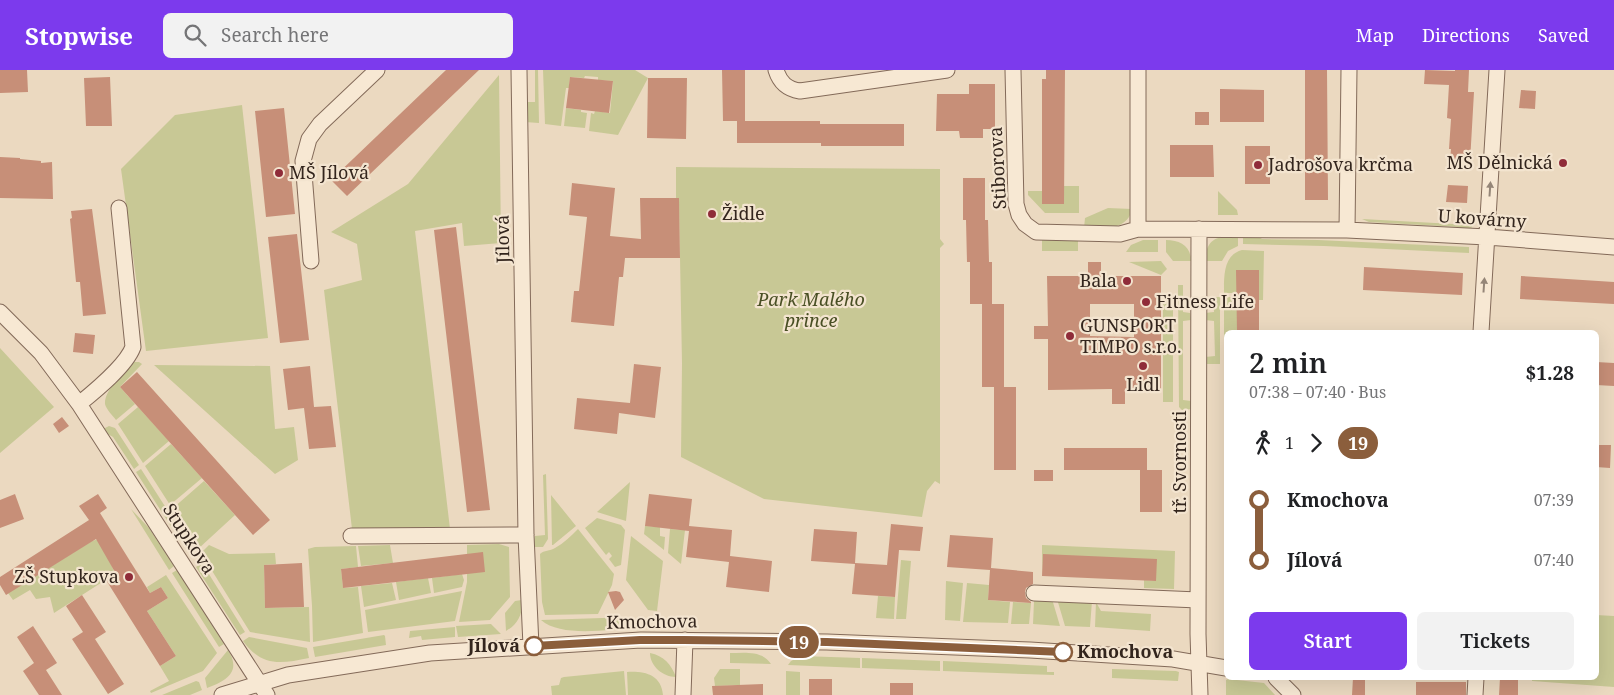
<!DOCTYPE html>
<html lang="en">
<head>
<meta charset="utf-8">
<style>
  :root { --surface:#fff; --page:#f2f2f2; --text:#202124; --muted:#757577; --accent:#7c3aed }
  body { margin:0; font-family:"Noto Serif",serif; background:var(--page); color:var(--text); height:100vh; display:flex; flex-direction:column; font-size:19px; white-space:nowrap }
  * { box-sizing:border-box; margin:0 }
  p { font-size:16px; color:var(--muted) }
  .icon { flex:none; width:28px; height:28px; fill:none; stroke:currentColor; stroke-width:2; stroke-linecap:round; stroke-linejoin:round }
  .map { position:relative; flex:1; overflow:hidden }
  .side { position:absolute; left:1224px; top:260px; width:375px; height:350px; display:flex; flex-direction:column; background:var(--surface); border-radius:8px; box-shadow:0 5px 20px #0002 }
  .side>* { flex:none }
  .badge { padding:0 10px; border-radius:16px; font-size:18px; line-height:32px }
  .map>.badge { position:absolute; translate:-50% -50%; box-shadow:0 0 0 2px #fff }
  .legs { display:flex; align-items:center; gap:8px; height:55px; padding:0 25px; font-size:16px }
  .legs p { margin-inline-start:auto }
  .overview { display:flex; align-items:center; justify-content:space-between; height:85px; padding:0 25px }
  h1 { font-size:28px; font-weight:600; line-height:38px }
  .primary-button { display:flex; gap:10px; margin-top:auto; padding:10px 25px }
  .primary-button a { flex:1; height:58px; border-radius:8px; background:var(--accent); color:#fff; font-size:20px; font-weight:600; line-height:58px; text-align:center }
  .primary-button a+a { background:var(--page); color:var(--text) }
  ul { padding:0 25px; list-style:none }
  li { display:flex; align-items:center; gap:18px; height:60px; font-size:19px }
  li i { display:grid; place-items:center; width:8px; height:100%; margin:0 6px; background:currentColor }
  li i::after { content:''; width:12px; height:12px; margin:-6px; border:4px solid; border-radius:50%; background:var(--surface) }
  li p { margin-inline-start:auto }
  li:first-child i { background:linear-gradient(#0000 50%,currentColor 0) }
  li:last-child i { background:linear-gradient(currentColor 50%,#0000 0) }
  header { display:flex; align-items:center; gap:30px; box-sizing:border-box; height:70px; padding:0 25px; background:var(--accent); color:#fff }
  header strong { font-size:24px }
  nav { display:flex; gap:28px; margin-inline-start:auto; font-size:18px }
  .search { width:350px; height:45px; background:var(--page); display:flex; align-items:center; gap:12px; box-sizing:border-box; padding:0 18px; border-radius:8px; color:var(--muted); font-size:19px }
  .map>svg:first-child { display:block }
  .green { fill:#c8c895 }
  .building { fill:#c78f78; fill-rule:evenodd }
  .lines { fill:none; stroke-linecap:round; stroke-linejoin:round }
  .minor-casing { stroke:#836a59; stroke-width:17 }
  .minor { stroke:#f7e8d3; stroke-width:15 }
  .oneway { fill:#958678 }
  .line-1-casing { stroke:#fff; stroke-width:11 }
  .line-1 { stroke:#8b5e3c; stroke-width:8 }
  .poi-dot { fill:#8f2c39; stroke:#f3e4cf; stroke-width:2 }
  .stop-1-dot { fill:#fff; stroke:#8b5e3c; stroke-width:2.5 }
  .labels { text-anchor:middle; stroke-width:4.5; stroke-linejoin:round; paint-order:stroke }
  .poi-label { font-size:18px; fill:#33251d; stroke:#f3e4cf; text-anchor:start }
  .street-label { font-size:18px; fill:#33251d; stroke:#f3e4cf }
  .park-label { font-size:18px; font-style:italic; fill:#494f24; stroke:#f3e4cf }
  .stop-label { font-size:18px; font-weight:bold; fill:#33251d; stroke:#f3e4cf; text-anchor:end }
</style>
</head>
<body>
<header>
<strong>Stopwise</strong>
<div class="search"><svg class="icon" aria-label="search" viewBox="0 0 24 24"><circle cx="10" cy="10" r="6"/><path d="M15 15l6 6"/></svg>Search here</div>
<nav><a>Map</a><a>Directions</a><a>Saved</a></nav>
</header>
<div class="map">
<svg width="1614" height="625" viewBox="0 0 1614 625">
  <rect width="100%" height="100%" fill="#ebd9c0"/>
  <path class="green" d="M535,0H538L539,53L525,52V32H535Z
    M543,0H635L648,8L618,65L589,61L591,43L594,44L595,41L610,43L613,11L598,10V7L585,6L584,8L570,7L569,18H566L561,56L545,54Z
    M499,5L501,173L464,176L462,153L415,161L450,459H352L324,220L362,210L357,174L331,162L408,114Z
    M242,35L268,268L146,281L121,99L175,45Z
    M566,38L581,40V42L587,43L585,58L564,56Z
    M676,97L940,99V169L944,174L940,178V414L935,411L927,421L922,447L764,429L681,387L682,293L679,134V128H676Z
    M1064,116H1079V143H1045L1028,125V121H1042L1043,134H1064Z
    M1218,121L1237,140L1238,145H1218Z
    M1108,138L1132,139C1127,162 1103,157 1084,158L1085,148Z
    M1362,149L1472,155L1471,161H1462L1459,157L1369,152Z
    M1238,165V176L1228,181L1222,191H1204C1208,167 1216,167 1238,165Z
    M1243,165H1256L1262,169L1318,170L1469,177V183L1324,176L1243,174Z
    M1042,170H1078V181H1042Z
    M1143,170H1158V182H1126L1131,175Z
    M1166,170C1180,170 1191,176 1191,191H1173L1166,182Z
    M1242,180L1264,181L1263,230H1259V200L1236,223H1224C1224,207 1223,185 1242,180Z
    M1161,191L1167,199L1161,205L1129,192Z
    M1178,215H1183V242L1190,243L1191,250L1183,251V330L1191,331L1192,339L1182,340L1179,337Z
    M1213,227H1220V294H1205V287L1215,286L1214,251L1205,250V243L1214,242Z
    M1224,227H1237V262H1226V272H1224Z
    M1163,232H1173V332H1163Z
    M0,278L54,337L0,383Z
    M134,292H139L142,294L120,317L135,334L116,350C113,346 106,339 105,334C104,321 124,300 134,292Z
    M154,295L270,296L275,359L294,357L298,390L275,404Z
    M138,337L169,371L143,393L118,354Z
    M109,356L115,358L117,361L139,395L134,399L113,367L106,363L103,359Z
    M171,374L202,408L170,435L145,396Z
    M141,399L177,455L172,458L136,402Z
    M546,404L548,469L543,477H533L535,466L545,465L543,405Z
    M204,411L235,445L198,479L172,439Z
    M630,412L626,451L597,442Z
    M551,425L576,456L553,475H552Z
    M131,439L149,458L174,496L169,500Z
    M597,448L621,455L625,460L621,495L615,497L609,489L612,486L609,482L606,485L585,458Z
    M645,456L660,457V466L665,467L664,480L644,464Z
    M578,459L614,504L612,515L598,544L545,545L542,532L540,484C544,480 550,481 555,478C564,473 571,466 578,459Z
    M670,459L685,460L681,494L668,483Z
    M631,466L663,491L657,541L648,540L626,510Z
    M99,469L115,503L107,509L54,543L50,527L36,529L30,520L13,530L8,523L92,471Z
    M499,474L509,477L510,527L490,550L459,552L467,512V475Z
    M209,475L229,484L275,483L276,494L264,495L265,538L309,537L310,572L250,562L201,483Z
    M390,475L393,493L361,496L358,476Z
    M1042,475L1175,481L1174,519L1144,518V510L1156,511L1043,485L1042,506Z
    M356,476L358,497L341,499L343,518L358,517L363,563L313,572L312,536L308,479L315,477Z
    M901,490L911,491L906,549H896Z
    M202,493L245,562L240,565L196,497Z
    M177,500L224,574L219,577L172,503Z
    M462,504L464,510L462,517L434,523L432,508Z
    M166,505L217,583L203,601L151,623L150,621L169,611L160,596L176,586L147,541L168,528L161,517L150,523L147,517Z
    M428,508L431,523L399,530L396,512Z
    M946,511L963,513L960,551L945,550Z
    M392,513L396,530L364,537L361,516Z
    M967,513L989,515L988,530L1010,532L1008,553L963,552Z
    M462,521L455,551L368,562L365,540Z
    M878,526L895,527L894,549L876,548Z
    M1052,529L1060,556L1033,554L1034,531Z
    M1057,529L1092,531L1090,557L1065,556Z
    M522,530C523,544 518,554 506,561L505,543L515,531Z
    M1013,532L1031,533L1029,554H1011Z
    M1096,532L1101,541L1151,544L1150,561L1095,557Z
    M1596,545L1614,546V617L1532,611V608H1596Z
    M633,547L636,550V558C610,559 561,568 541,550Z
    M491,554L501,564L458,567L456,556Z
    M455,557V567L422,570L421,566L409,568L410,561Z
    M384,565L385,566L386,575L315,587L313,577Z
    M249,567L307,578L309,588C280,594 262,597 243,571Z
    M228,580C242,602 226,611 207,618L205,608Z
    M650,583C664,586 671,594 676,607C663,607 650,596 650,583Z
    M730,583C744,583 762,580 771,594L730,593Z
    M801,586L860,588V598L788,595L791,591Z
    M862,588L940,591V601L862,598Z
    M943,591L1047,596V602H1054V605L943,601Z
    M720,599H740V615L715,616L714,608Z
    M1112,599L1176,601L1179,602L1178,611L1112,608Z
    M624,601L626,625H552L551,616L559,615L561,608L564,607Z
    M786,601L800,602V625H786Z
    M627,602C644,601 661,604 663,625H628Z
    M1228,609L1264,613L1275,625H1226V610Z
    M196,611L199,612L202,620L190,625H162Z"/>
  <path class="building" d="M0,0H27L28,22L0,23Z
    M446,0H479L347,126L331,110Z
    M722,0H745V51H820V54H904V76H821V73H737V51H723Z
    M1046,0H1065L1064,134H1042V9H1046Z
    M1305,0H1327L1328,130H1305Z
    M1425,0L1455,1V0H1469L1468,22H1474L1470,92L1450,90L1451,79H1449L1451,49L1447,48L1449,15L1424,14Z
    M110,7L112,56H86L84,8Z
    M570,7L613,11L609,43L566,38Z
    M648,8H687L686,69L647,68Z
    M969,14H995V59H983V68H960L959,61H936L937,24H969Z
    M1220,19L1264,20V52H1220Z
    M1521,20L1536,21L1535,39L1519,38Z
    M284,38L295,144L266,147L255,41Z
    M1195,42H1209V55H1195Z
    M1170,75H1213L1214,107H1170Z
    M1245,76H1270V114H1245Z
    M0,87L20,88V89L41,91V93L52,92L53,129L0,128Z
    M963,108H985V150H988L989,192H992V234H1004V317H1016V400H994V317H982V234H970V192H967L966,150H963Z
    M572,113L615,118L610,166L641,169L640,128H679L680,188H625L623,207H619L614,256L571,252L574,221H579L587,147L569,145Z
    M1448,115L1468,116L1467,133L1446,132Z
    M92,139L106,244L83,246L80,212H76L70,149L72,148L71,141Z
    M456,157L490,440L467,442L434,160Z
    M297,164L309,270L280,273L268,167Z
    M1088,192H1101V206H1161V319L1125,320V334H1112V319L1048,320V269H1034V256H1048L1047,206H1088ZM1090,234H1134V267L1090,266Z
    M1364,197L1463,203L1462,225L1363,220Z
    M1236,200H1259V262H1237Z
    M1521,206L1614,212V234L1520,229Z
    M75,263L95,265L93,284L73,282Z
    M1596,292L1614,293V316L1596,315Z
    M634,294L661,297L655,348L619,343L617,364L574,359L577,328L630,333Z
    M310,296L314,337L331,336L336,377L309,379L304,338L288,340L283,299Z
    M137,302L270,450L253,465L120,317Z
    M62,347L69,356L59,363L53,354Z
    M1596,375H1611L1610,398L1596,397Z
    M1064,378H1147V400H1162V442H1140V400H1064Z
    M1034,400H1053V411H1034Z
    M15,424L24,449L0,458V430Z
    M98,424L107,438L100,443L150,523L161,517L168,528L147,541L176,586L160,596L106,510L116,504L96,469L6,525L0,515V507L89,450L79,436Z
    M649,424L692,429L689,456L732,460L730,486L772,491L769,522L726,517L729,492L686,487L689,461L645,456Z
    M891,454L923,457L920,481L899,480L895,527L852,524L855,494L811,491L814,459L857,462L855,493L887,495Z
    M950,465L993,468L991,498L1033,502V514L1026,518L1025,522L1026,528L1031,532V533L988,530L990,500L947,497Z
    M483,482L485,502L343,518L341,499Z
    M1043,484L1157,489L1156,511L1042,506Z
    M302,493L304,537L265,538L264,495Z
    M616,521L620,522L624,530L615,540L608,522Z
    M82,525L106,562L95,569L124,614L108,624L72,569L83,562L66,536Z
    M33,556L57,593L46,600L62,625H39L23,601L34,593L17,567Z
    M1353,608H1365V625H1352Z
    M1500,608H1518V625H1499Z
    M809,609H832V625H809Z
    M1416,612H1466V625H1416Z
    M890,613H913V625H890Z
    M763,614V625H713L712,616Z"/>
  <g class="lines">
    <defs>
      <path id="minor" d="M519,0L526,465L531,576
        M776,0C780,13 787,19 800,21L947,0
        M1013,0L1016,134L1019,145L1025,154L1036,162L1120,164L1138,159L1347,160L1487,167L1614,177
        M1138,159V0
        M1199,159L1198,564L1200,625
        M1347,160L1349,0
        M311,191L303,91L309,69L320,54L377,0
        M0,242L41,283L79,334L267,625
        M1481,262L1497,0
        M79,334C95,321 126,296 133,277L119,138
        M351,466L526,465
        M1034,523L1198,530
        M1276,608L1293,625
        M222,625L288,605L430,583L641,570L827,572L1030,580L1173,589L1226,598
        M683,625L685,570
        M1475,625L1476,608"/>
    </defs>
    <use href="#minor" class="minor-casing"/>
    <use href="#minor" class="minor"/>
  </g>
  <defs><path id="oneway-solid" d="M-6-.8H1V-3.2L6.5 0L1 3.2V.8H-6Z" transform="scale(1.25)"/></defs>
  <g class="oneway">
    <use href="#oneway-solid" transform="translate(1490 119) rotate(-86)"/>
    <use href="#oneway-solid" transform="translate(1484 215) rotate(-86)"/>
  </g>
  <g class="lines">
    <defs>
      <path id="line-1" d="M534,576L640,570H684L827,572L1063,582"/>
    </defs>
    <use href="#line-1" class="line-1-casing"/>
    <use href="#line-1" class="line-1"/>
  </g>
  <g class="poi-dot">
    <circle cx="1563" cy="93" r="5"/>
    <circle cx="1258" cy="95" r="5"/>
    <circle cx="279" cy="103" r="5"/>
    <circle cx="712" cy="144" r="5"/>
    <circle cx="1127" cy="211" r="5"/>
    <circle cx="1146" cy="232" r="5"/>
    <circle cx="1070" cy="266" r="5"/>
    <circle cx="1143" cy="296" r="5"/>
    <circle cx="129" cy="507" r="5"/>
  </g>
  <g class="stop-1-dot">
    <circle cx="534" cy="576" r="9"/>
    <circle cx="1063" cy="582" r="9"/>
  </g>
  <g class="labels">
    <g class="poi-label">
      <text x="1553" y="99" text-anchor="end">MŠ Dělnická</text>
      <text x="1268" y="101">Jadrošova krčma</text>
      <text x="289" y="109">MŠ Jílová</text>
      <text x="722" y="150">Židle</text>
      <text x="1117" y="217" text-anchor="end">Bala</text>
      <text x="1156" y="238">Fitness Life</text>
      <text x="1080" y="262">GUNSPORT<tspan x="1080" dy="21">TIMPO s.r.o.</tspan></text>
      <text x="1143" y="321" text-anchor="middle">Lidl</text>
      <text x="119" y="513" text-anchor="end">ZŠ Stupkova</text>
    </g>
    <g class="street-label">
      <text transform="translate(998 98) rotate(-93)" y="6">Stiborova</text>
      <text transform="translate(1482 149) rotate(4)" y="6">U kovárny</text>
      <text transform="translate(503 169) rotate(-91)" y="6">Jílová</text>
      <text transform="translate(1180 392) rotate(-90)" y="6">tř. Svornosti</text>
      <text transform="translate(189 469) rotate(57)" y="6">Stupkova</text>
      <text transform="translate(652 552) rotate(-1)" y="6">Kmochova</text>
    </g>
    <g class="park-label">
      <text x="811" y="236">Park Malého<tspan x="811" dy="21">prince</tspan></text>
    </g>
    <g class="stop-label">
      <text x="520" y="582">Jílová</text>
      <text x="1077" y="588" text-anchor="start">Kmochova</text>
    </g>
  </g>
</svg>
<b class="badge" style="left:799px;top:572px;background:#8b5e3c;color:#fff">19</b>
<section class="side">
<div class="overview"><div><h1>2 min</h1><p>07:38 – 07:40 · Bus</p></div><b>$1.28</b></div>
<div class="legs"><svg class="icon" aria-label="walk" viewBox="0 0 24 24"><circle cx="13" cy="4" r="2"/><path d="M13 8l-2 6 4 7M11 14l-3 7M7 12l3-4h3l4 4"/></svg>1<svg class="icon" aria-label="forward" viewBox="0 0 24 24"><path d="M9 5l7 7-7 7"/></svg><b class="badge" style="background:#8b5e3c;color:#fff">19</b></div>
<ul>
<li><i style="color:#8b5e3c"></i><b>Kmochova</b><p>07:39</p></li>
<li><i style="color:#8b5e3c"></i><b>Jílová</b><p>07:40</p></li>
</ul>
<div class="primary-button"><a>Start</a><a>Tickets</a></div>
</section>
</div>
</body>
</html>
